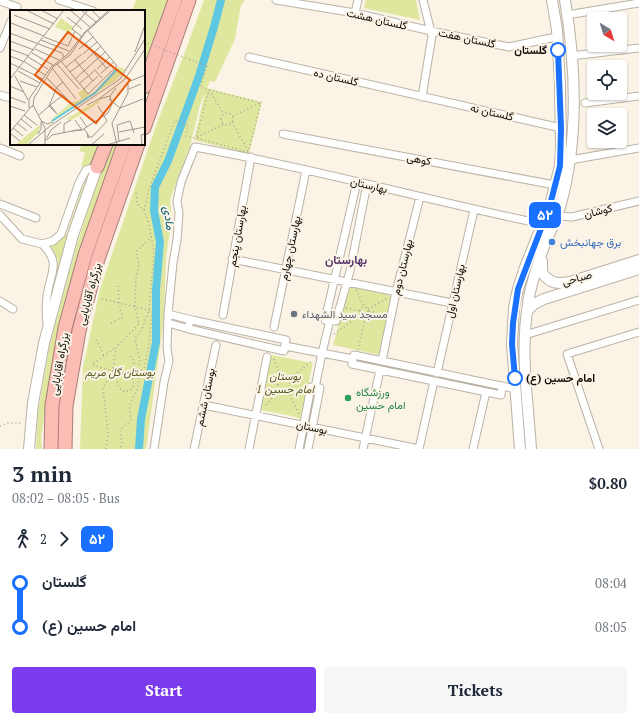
<!DOCTYPE html>
<html lang="en">
<head>
<meta charset="utf-8">
<style>
  :root { --surface:#fff; --page:#f6f6f7; --text:#1f2937; --muted:#747a83; --accent:#7c3aed }
  body { margin:0; font-family:"PT Serif",Vazirmatn,serif; background:var(--page); color:var(--text); height:100vh; display:flex; flex-direction:column; font-size:15px; white-space:nowrap }
  * { box-sizing:border-box; margin:0 }
  p { font-size:13px; color:var(--muted) }
  .icon { flex:none; width:22px; height:22px; fill:none; stroke:currentColor; stroke-width:2; stroke-linecap:round; stroke-linejoin:round }
  .map { position:relative; height:449px; overflow:hidden }
  .panel { display:flex; flex-direction:column; background:var(--surface); flex:1 }
  .panel>* { flex:none }
  .badge { padding:0 8px; border-radius:6px; font-size:14px; line-height:26px }
  .needle { width:26px; rotate:142deg }
  .fabs { position:absolute; left:587px; top:12px; display:grid; gap:8px }
  .fabs a { display:grid; place-items:center; width:40px; height:40px; border-radius:4px; background:var(--surface); box-shadow:0 1px 3px #0004; font-size:20px }
  .map>.badge { position:absolute; translate:-50% -50%; box-shadow:0 0 0 2px #fff }
  .legs { display:flex; align-items:center; gap:6px; height:44px; padding:0 12px; font-size:13px }
  .legs p { margin-inline-start:auto }
  .head { display:flex; align-items:center; justify-content:space-between; height:68px; padding:0 12px }
  h1 { font-size:22px; font-weight:800; line-height:30px }
  .primary-button { display:flex; gap:8px; margin-top:auto; padding:8px 12px }
  .primary-button a { flex:1; height:46px; border-radius:4px; background:var(--accent); color:#fff; font-size:16px; font-weight:800; line-height:46px; text-align:center }
  .primary-button a+a { background:var(--page); color:var(--text) }
  ul { padding:0 12px; list-style:none }
  li { display:flex; align-items:center; gap:14px; height:44px; font-size:15px }
  li i { display:grid; place-items:center; width:6px; height:100%; margin:0 5px; background:currentColor }
  li i::after { content:''; width:10px; height:10px; margin:-5px; border:3px solid; border-radius:50%; background:var(--surface) }
  li p { margin-inline-start:auto }
  li:first-child i { background:linear-gradient(#0000 50%,currentColor 0) }
  li:last-child i { background:linear-gradient(currentColor 50%,#0000 0) }
  .map>svg:first-child { display:block }
  .green { fill:#dfe79e }
  .lines { fill:none; stroke-linecap:round; stroke-linejoin:round }
  .canal { stroke:#5ec7e2; stroke-width:8 }
  .street-casing { stroke:#bab3a5; stroke-width:9 }
  .secondary-casing { stroke:#bab3a5; stroke-width:12 }
  .highway-casing { stroke:#a87e78; stroke-width:15 }
  .path { stroke:#a9a399; stroke-width:1.5; stroke-dasharray:1 3; stroke-linecap:butt }
  .street { stroke:#fff; stroke-width:7 }
  .secondary { stroke:#fff; stroke-width:10 }
  .highway { stroke:#fbbcb4; stroke-width:13 }
  .path-bridge { stroke:#a9a399; stroke-width:1.5; stroke-dasharray:1 3; stroke-linecap:butt }
  .line-1-casing { stroke:#fff; stroke-width:9 }
  .line-1 { stroke:#1a71ff; stroke-width:6 }
  .stop-1-dot { fill:#fff; stroke:#1a71ff; stroke-width:2 }
  .shop-dot { fill:#3f7fe0; stroke:#fbf4e6; stroke-width:1.5 }
  .worship-dot { fill:#6b7280; stroke:#fbf4e6; stroke-width:1.5 }
  .leisure-dot { fill:#2e9e5b; stroke:#fbf4e6; stroke-width:1.5 }
  .labels { text-anchor:middle; stroke-width:4; stroke-linejoin:round; paint-order:stroke }
  .street-label { font-size:11px; fill:#0f0c08; stroke:#fbf4e6 }
  .stop-label { font-size:11px; font-weight:bold; fill:#0f0c08; stroke:#fbf4e6; text-anchor:end }
  .shop-label { font-size:11px; fill:#366cbe; stroke:#fbf4e6; text-anchor:start }
  .worship-label { font-size:11px; fill:#5b616d; stroke:#fbf4e6; text-anchor:start }
  .park-label { font-size:11px; font-style:italic; fill:#53581e; stroke:#fbf4e6 }
  .leisure-label { font-size:11px; fill:#27864d; stroke:#fbf4e6; text-anchor:start }
  .water-label { font-size:12px; font-style:italic; fill:#005e70; stroke:#fbf4e6 }
  .neighbourhood-label { font-size:12px; font-weight:bold; fill:#52316a; stroke:#fbf4e6 }
  .inset-river { fill:none; stroke:#5ec7e2; stroke-width:2 }
  .inset-road { fill:none; stroke:#9d978d; stroke-width:1 }
  .view { fill:#e8590c; fill-opacity:0.15; stroke:#e8590c; stroke-width:2 }
  .inset-edge { fill:none; stroke:#0f0c08; stroke-width:2 }
</style>
</head>
<body>
<div class="map">
<svg width="639" height="449" viewBox="0 0 639 449">
  <rect width="100%" height="100%" fill="#fbf4e6"/>
  <path class="green" d="M136,0H172L151,55L144,67V11H132Z
    M204,0H245L241,5L235,39L215,82L210,81L207,88L262,102L249,154L194,140L205,93L200,105L190,147L170,199L172,218L166,257L164,318L146,449H80L83,367L100,289L157,123L186,49Z
    M366,0H416L420,20L364,8Z
    M82,144H104L95,164L81,167L85,153L79,151Z
    M113,144H119L80,254L59,322L41,438L42,449H36L38,412L50,344L77,244L99,177Z
    M90,172L49,305L58,260L49,245L59,241L67,233L82,189Z
    M350,285L391,296L380,355L333,345Z
    M266,354L313,363L301,419L292,416L256,409Z"/>
  <g class="lines">
    <path class="canal" d="M139,449L141,419L156,342V290L160,242L154,211L155,187L168,161L199,76L214,27L221,0"/>
    <defs>
      <path id="street" d="M59,0L93,11
        M276,0L355,13L431,31L509,47L551,38
        M0,1L17,7
        M355,13L358,0
        M567,15L639,3
        M0,48L11,21
        M571,56L639,48
        M249,57L561,128
        M0,95L11,98
        M422,97L432,36L423,0
        M585,103L639,96
        M283,134L555,185
        M0,148L20,156
        M570,160L639,148
        M0,204L36,218
        M0,215L22,239L42,244L53,241L61,234L79,183L86,170L97,167
        M557,216L572,217L639,201
        M42,244C62,263 50,273 47,296C46,305 46,315 47,324
        M232,259L452,303
        M0,301L13,309
        M168,314L192,320L286,340L284,351L189,329V323L192,320
        M223,315L251,157
        M330,320L336,321L350,271L367,184
        M168,323L189,329
        M274,327L306,170
        M525,335L639,300
        M285,346L353,359
        M382,361L396,292L420,197
        M437,373L474,210
        M502,386L501,395L352,364L354,355L516,389
        M204,405L419,449
        M154,449L164,382L169,361L167,348L168,314L173,263L177,240L179,213L177,201L181,182L195,147C312,168 426,200 542,224
        M194,449L216,345
        M249,449L267,357
        M299,449L311,387L315,388
        M308,449L320,388H315L322,353L330,320H325L357,182
        M363,449L380,370
        M419,449L434,381
        M473,449L486,392
        M599,449L567,354L639,332"/>
      <path id="secondary" d="M542,261V273C551,284 557,284 570,282L639,260
        M527,311L534,304L544,299L639,269
        M29,449L33,403L44,343L73,235L97,167
        M520,449L512,344L514,307L518,289L524,270L550,205L560,166L561,146L560,84L557,30L552,0
        M531,449C528,401 520,352 528,304C530,286 537,267 543,249C548,235 556,221 560,207C579,141 576,67 565,0"/>
      <path id="highway" d="M144,87L175,0
        M144,128L189,0
        M97,167L106,144
        M51,449L52,405L65,328L85,255L124,144
        M65,449L66,406L79,331L98,259L138,144"/>
    </defs>
    <use href="#street" class="street-casing"/>
    <use href="#secondary" class="secondary-casing"/>
    <use href="#highway" class="highway-casing"/>
    <path class="path" d="M207,66L200,87L209,90L224,114
      M209,90L261,103L248,152L196,138Z
      M221 119a6 6 0 1 1 12 0a6 6 0 1 1-12 0Z
      M233,116L260,103
      M232,122L248,151
      M136,193L137,204L144,210L149,224L154,251L149,310L142,329L135,339L140,360L137,371
      M144,210L149,189L175,120L188,125L186,136L196,138L224,124
      M356,290L364,306
      M102,299L152,311L149,345L144,369L137,371C142,388 136,390 130,404C128,408 131,415 131,420L120,430L122,443L120,449
      M360 311a4 4 0 1 1 8 0a4 4 0 1 1-8 0Z
      M346,308L360,311
      M368,309L387,298
      M369,311L385,315
      M111,323L123,317L119,303L118,284
      M334,334L362,314
      M96,340L101,348L104,357
      M358,350L366,314
      M130,356L134,361L132,373L134,386L131,390L125,392C119,389 117,385 117,378L121,373H132
      M274,359L282,379
      M113,369H120L122,373
      M113,371L92,365L116,347
      M278 385a6 6 0 1 1 12 0a6 6 0 1 1-12 0Z
      M288,380L313,360
      M288,391L299,414
      M266,405L279,390
      M0,426L8,423H23
      M106,449L108,432L103,388L113,371L116,347L139,324L135,307L136,277L139,265L136,252L152,236"/>
    <use href="#street" class="street"/>
    <use href="#secondary" class="secondary"/>
    <use href="#highway" class="highway"/>
    <path class="path-bridge" d="M144,42L207,66"/>
  </g>
  <g class="lines">
    <defs>
      <path id="line-1" d="M515,378L512,344L513,323L518,289L550,205L560,166L561,128L558,50"/>
    </defs>
    <use href="#line-1" class="line-1-casing"/>
    <use href="#line-1" class="line-1"/>
  </g>
  <g class="stop-1-dot">
    <circle cx="558" cy="50" r="7"/>
    <circle cx="515" cy="378" r="7"/>
  </g>
  <circle class="shop-dot" cx="552" cy="242" r="4"/>
  <circle class="worship-dot" cx="294" cy="314" r="4"/>
  <circle class="leisure-dot" cx="348" cy="398" r="4"/>
  <g class="labels">
    <g class="street-label">
      <text transform="translate(377 19) rotate(13)" y="4">گلستان هشت</text>
      <text transform="translate(467 38) rotate(12)" y="4">گلستان هفت</text>
      <text transform="translate(336 77) rotate(13)" y="4">گلستان ده</text>
      <text transform="translate(492 112) rotate(13)" y="4">گلستان نه</text>
      <text transform="translate(419 159) rotate(11)" y="4">کوهی</text>
      <text transform="translate(369 185) rotate(13)" y="4">بهارستان</text>
      <text transform="translate(598 211) rotate(-14)" y="4">کوشان</text>
      <text transform="translate(237 236) rotate(-80)" y="4">بهارستان پنجم</text>
      <text transform="translate(290 248) rotate(-78)" y="4">بهارستان چهارم</text>
      <text transform="translate(402 267) rotate(-76)" y="4">بهارستان دوم</text>
      <text transform="translate(577 278) rotate(-15)" y="4">صباحی</text>
      <text transform="translate(455 291) rotate(-77)" y="4">بهارستان اول</text>
      <text transform="translate(89 294) rotate(-75)" y="4">بزرگراه آقابابایی</text>
      <text transform="translate(59 364) rotate(-80)" y="4">بزرگراه اقابابایی</text>
      <text transform="translate(205 397) rotate(-78)" y="4">بوستان ششم</text>
      <text transform="translate(312 427) rotate(12)" y="4">بوستان</text>
    </g>
    <g class="stop-label">
      <text x="547" y="54">گلستان</text>
      <text x="526" y="382" text-anchor="start">امام حسین (ع)</text>
    </g>
    <g class="shop-label">
      <text x="560" y="246">برق جهانبخش</text>
    </g>
    <g class="worship-label">
      <text x="302" y="318">مسجد سید الشهداء</text>
    </g>
    <g class="park-label">
      <text x="120" y="376">بوستان گل مریم</text>
      <text x="285" y="380">بوستان<tspan x="285" dy="13">امام حسین 1</tspan></text>
    </g>
    <g class="leisure-label">
      <text x="356" y="396">ورزشگاه<tspan x="356" dy="13">امام حسین</tspan></text>
    </g>
    <g class="water-label">
      <text transform="translate(169 218) rotate(82)" y="4">مادی</text>
    </g>
    <g class="neighbourhood-label">
      <text x="346" y="264">بهارستان</text>
    </g>
  </g>
  <g transform="translate(10 10)">
    <rect width="135" height="135" fill="#fbf4e6"/>
    <path d="M51,8L63,17L60,23L45,17ZM108,57L116,59L105,71L38,113L60,93L72,89L68,83L74,79L78,85L85,81ZM89,90L90,92L62,110L56,109ZM31,114L28,123L16,135H5Z" fill="#dfe79e"/>
    <path class="inset-river" d="M42,111L85,83L107,59"/>
    <path class="inset-road" d="M16,0L44,14M31,0L48,9M60,0L80,17M71,0L86,12M81,0L90,8M99,0L74,23L58,44L41,57L19,89V98L23,96L24,88L43,57L60,45L75,23L101,0M4,5L40,19M57,7L72,19M1,13L34,26M0,23L52,43L54,47M71,26L62,19L78,0M34,27L58,36L65,21M31,30L59,41M0,31L24,40M75,33L97,59M0,39L19,46M25,39L49,50M69,39L83,27M125,42L135,15M22,43L43,55M73,44L87,32M0,46L15,52M18,47L38,59M77,49L91,36M65,50L83,71M51,51L78,84L107,56L78,21M15,52L35,65M0,53L33,69M47,54L69,79M56,57L72,44M42,58L66,89M84,59L92,68M87,59L100,47M8,61L30,73M60,62L76,50M91,63L104,52M5,66L18,90M37,68L62,94M0,69L54,0M65,69L95,42M10,71L27,77M69,74L84,61M0,76L14,82M74,79L88,66M119,79L131,74M0,87L16,93M89,89L100,86L106,78M89,89L115,69L135,39M99,89L110,98L133,89M23,95L35,118V135M77,95L89,89M0,96L15,101M39,96L47,104L40,95M39,96L53,85M14,105L27,115M29,105L39,96L47,77L53,72M70,107L77,117M11,109L22,118M65,110L72,120L98,103L102,94L100,86M32,111L37,114L43,112M7,113L17,121M3,118L13,126M74,119L79,126L78,128L77,123M66,120H72L62,121ZM0,122L20,98M54,122V114L61,110M109,122L135,117M0,123L10,131M28,124L31,119V112M79,127H82L97,111L88,96M37,130L42,125L62,121M35,131L41,120L51,112M109,131L107,115L120,111L124,123M18,135L40,116L110,69L135,29M81,135L94,124M97,135L120,128M107,135L102,113L118,83V72L135,65M132,135L131,125L135,124"/>
    <path class="view" d="M58,22L120,70L86,113L25,65Z"/>
    <rect width="135" height="135" class="inset-edge"/>
  </g>
</svg>
<div class="fabs">
<a><svg class="needle" viewBox="-14 -14 28 28"><path d="M0-13l5 13h-10z" fill="#e53935"/><path d="M0 13l5-13h-10z" fill="#747a83"/></svg></a>
<a><svg class="icon" aria-label="locate" viewBox="0 0 24 24"><circle cx="12" cy="12" r="6"/><path d="M12 2v4M12 18v4M2 12h4M18 12h4"/></svg></a>
<a><svg class="icon" aria-label="layers" viewBox="0 0 24 24"><path d="M12 4l9 5-9 5-9-5zM3 14l9 5 9-5"/></svg></a>
</div>
<b class="badge" style="left:545px;top:215px;background:#1a71ff;color:#fff">۵۲</b>
</div>
<section class="panel">
<div class="head"><div><h1>3 min</h1><p>08:02 – 08:05 · Bus</p></div><b>$0.80</b></div>
<div class="legs"><svg class="icon" aria-label="walk" viewBox="0 0 24 24"><circle cx="13" cy="4" r="2"/><path d="M13 8l-2 6 4 7M11 14l-3 7M7 12l3-4h3l4 4"/></svg>2<svg class="icon" aria-label="forward" viewBox="0 0 24 24"><path d="M9 5l7 7-7 7"/></svg><b class="badge" style="background:#1a71ff;color:#fff">۵۲</b></div>
<ul>
<li><i style="color:#1a71ff"></i><b>گلستان</b><p>08:04</p></li>
<li><i style="color:#1a71ff"></i><b>امام حسین (ع)</b><p>08:05</p></li>
</ul>
<div class="primary-button"><a>Start</a><a>Tickets</a></div>
</section>
</body>
</html>
